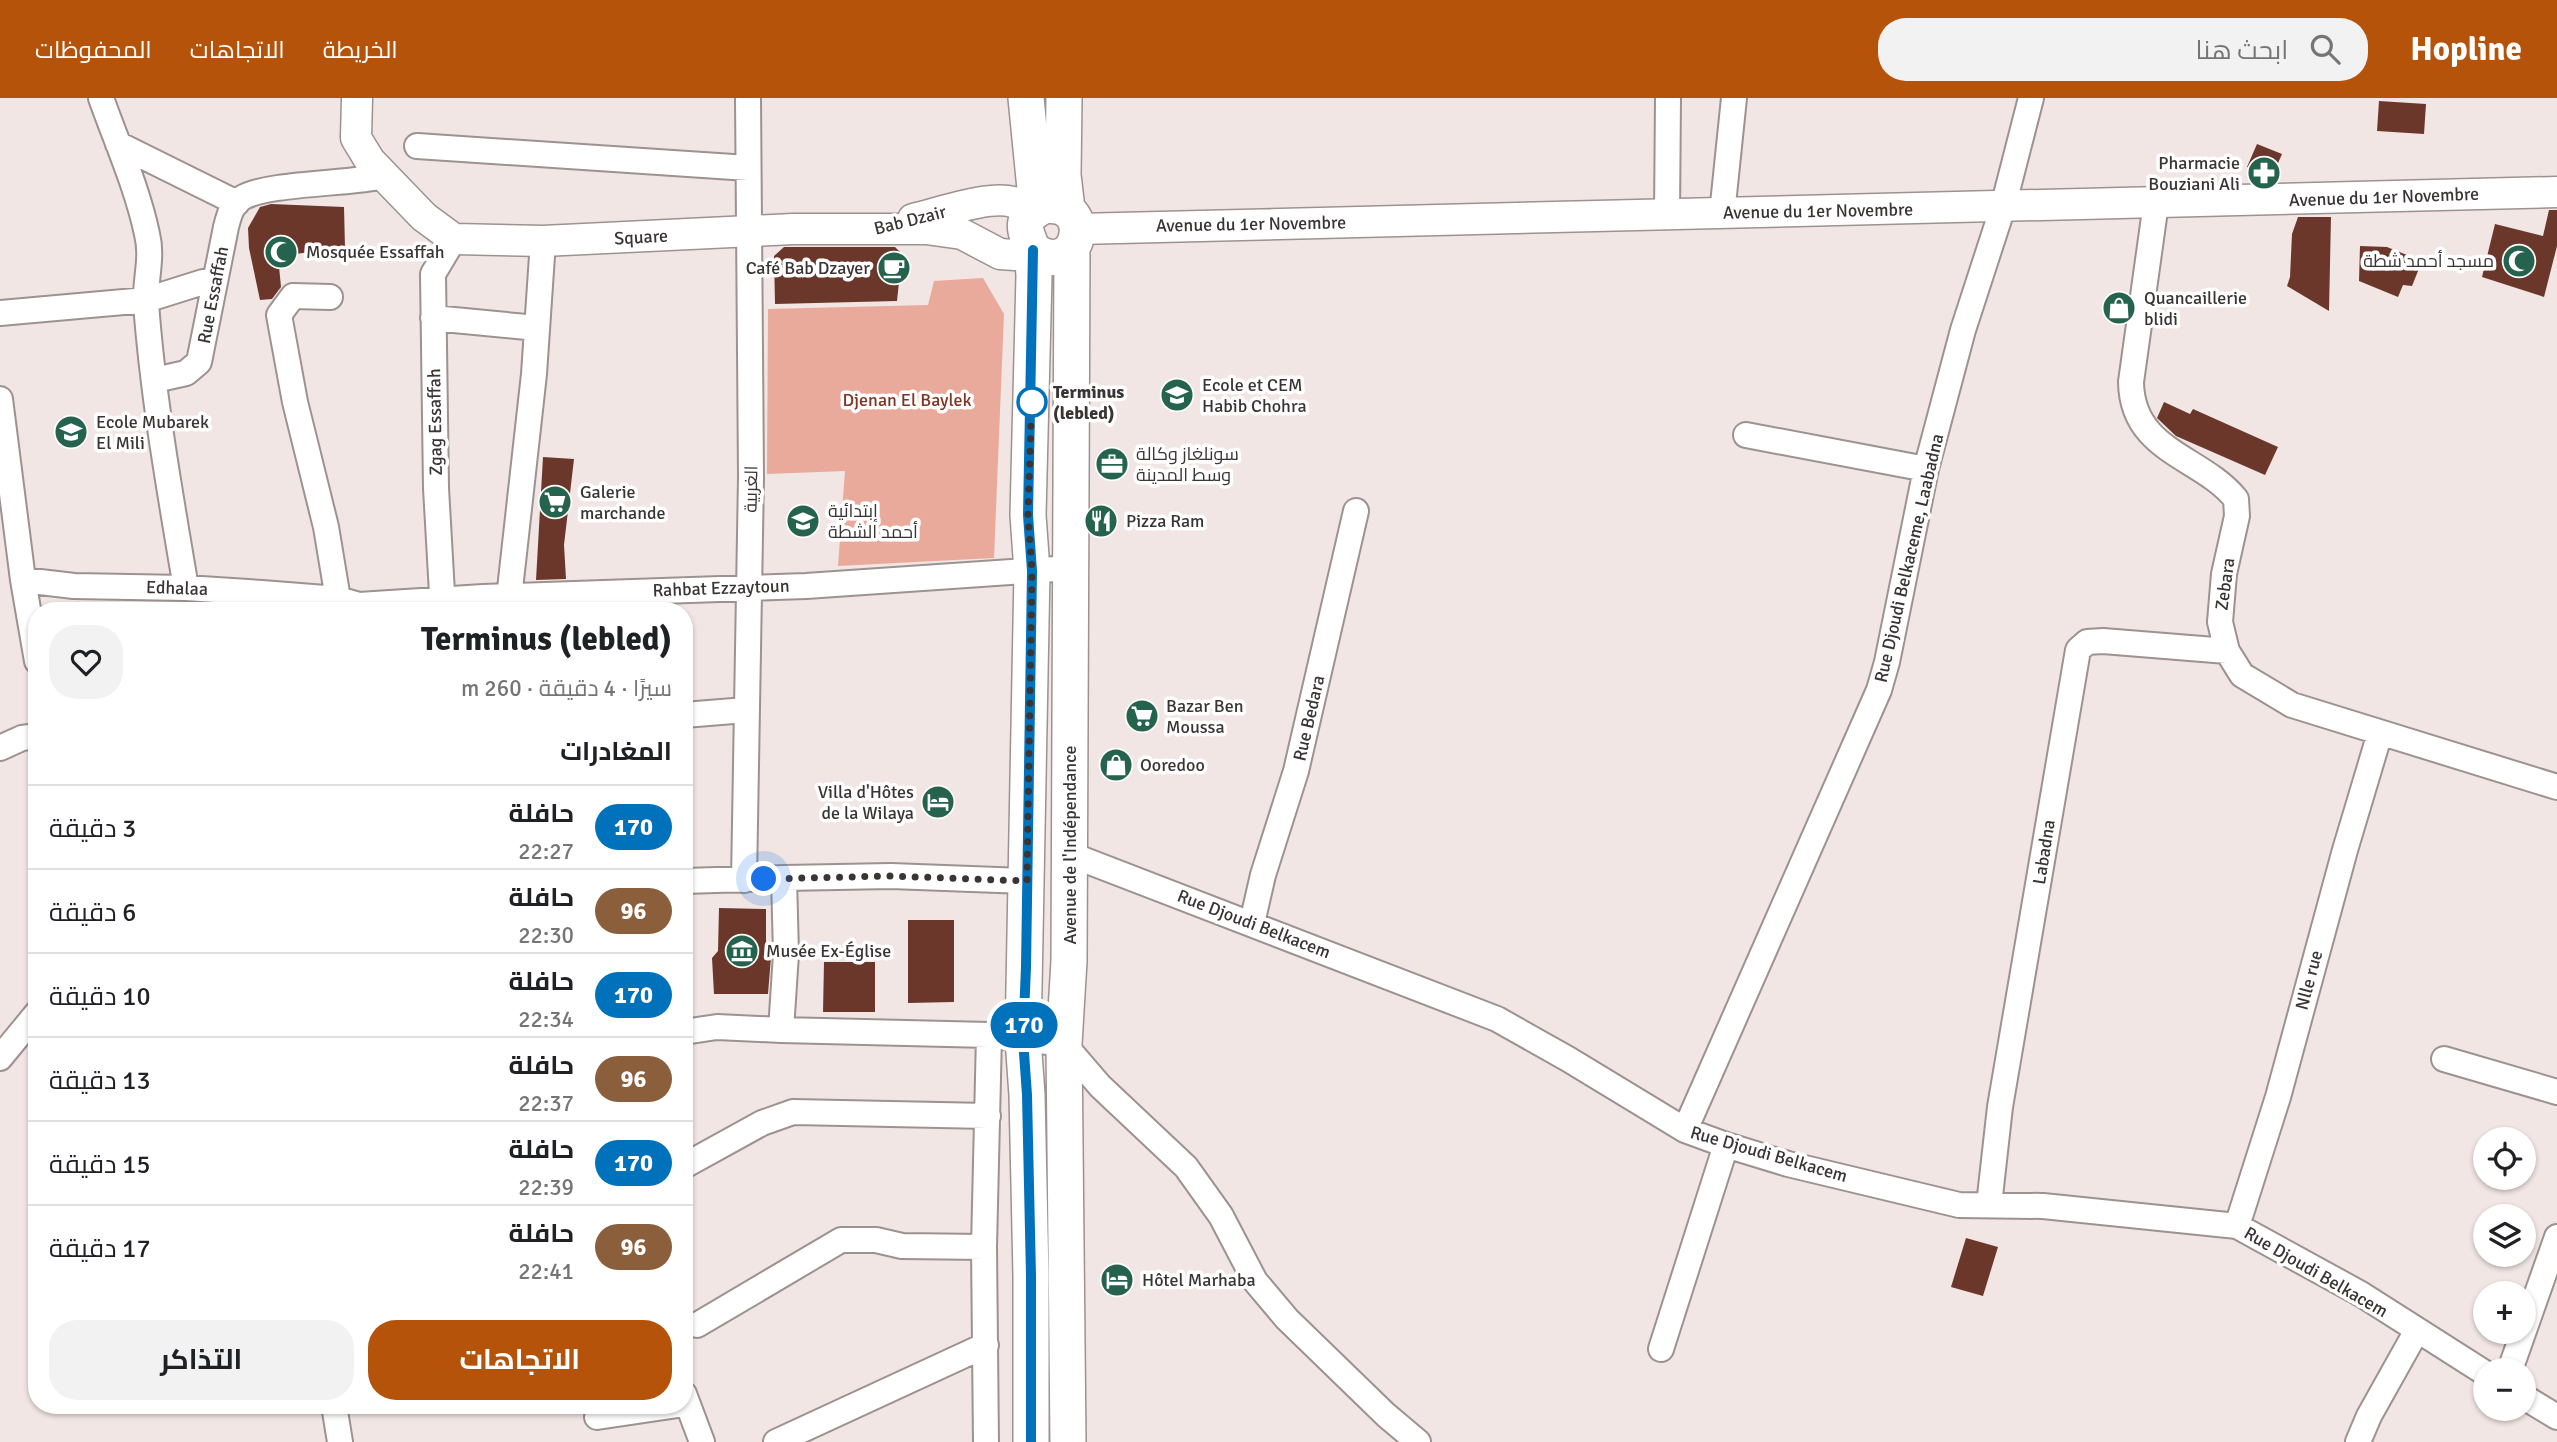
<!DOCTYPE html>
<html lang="ar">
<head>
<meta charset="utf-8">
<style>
  :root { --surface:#fff; --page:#f2f2f2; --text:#202124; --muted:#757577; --line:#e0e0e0; --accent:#b45309 }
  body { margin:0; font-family:Signika,Cairo,sans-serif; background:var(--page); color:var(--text); direction:rtl; height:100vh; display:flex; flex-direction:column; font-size:26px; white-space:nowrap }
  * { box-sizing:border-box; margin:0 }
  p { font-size:23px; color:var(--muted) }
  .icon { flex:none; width:38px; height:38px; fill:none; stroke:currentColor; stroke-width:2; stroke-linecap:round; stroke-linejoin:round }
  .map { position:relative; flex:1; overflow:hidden; direction:ltr }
  .panel { position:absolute; left:28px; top:504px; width:665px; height:812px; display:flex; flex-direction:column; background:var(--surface); border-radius:28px; box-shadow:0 2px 5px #0004; direction:rtl }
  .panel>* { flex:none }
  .badge { padding:0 14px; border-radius:23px; font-size:24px; line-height:46px }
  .fabs { position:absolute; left:2473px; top:1029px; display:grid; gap:14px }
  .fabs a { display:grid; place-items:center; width:63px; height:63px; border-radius:50%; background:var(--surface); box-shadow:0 2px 5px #0004; font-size:35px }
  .you { position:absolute; width:35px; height:35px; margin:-18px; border:5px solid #fff; border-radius:50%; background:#1a73e8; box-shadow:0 0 0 10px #1a73e833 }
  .map>.badge { position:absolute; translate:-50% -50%; box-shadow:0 0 0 4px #fff }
  h2 { padding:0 21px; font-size:26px; line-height:63px }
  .round { display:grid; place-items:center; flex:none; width:74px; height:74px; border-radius:28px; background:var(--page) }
  .headline { display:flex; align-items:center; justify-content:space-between; height:119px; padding:0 21px }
  h1 { font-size:33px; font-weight:700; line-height:52px }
  .cta { display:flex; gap:14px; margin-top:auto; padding:14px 21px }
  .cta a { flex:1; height:80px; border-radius:28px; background:var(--accent); color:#fff; font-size:28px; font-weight:700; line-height:80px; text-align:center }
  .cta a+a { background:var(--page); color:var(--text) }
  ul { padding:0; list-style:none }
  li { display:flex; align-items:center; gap:21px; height:84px; padding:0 21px; border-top:2px solid var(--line) }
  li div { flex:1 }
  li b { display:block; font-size:26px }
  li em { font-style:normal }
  li .badge { min-width:77px; font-weight:700; text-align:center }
  header { display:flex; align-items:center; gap:42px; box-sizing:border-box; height:98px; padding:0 35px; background:var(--accent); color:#fff }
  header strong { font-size:33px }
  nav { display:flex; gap:38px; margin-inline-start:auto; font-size:24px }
  .search { width:490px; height:63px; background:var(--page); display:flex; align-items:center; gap:18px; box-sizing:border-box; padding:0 24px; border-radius:28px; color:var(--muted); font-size:26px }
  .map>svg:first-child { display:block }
  .forest { fill:#e9a99b }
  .building { fill:#6c372b }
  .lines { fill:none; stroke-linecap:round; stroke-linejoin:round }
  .minor-casing { stroke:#9c9290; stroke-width:28 }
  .tertiary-casing { stroke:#9c9290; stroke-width:33 }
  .secondary-casing { stroke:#9c9290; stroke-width:38 }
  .minor { stroke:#fff; stroke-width:24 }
  .tertiary { stroke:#fff; stroke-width:30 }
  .secondary { stroke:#fff; stroke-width:35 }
  .line-casing { stroke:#fff; stroke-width:16 }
  .line { stroke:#0072bc; stroke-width:10 }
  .walk { stroke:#393534; stroke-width:7; stroke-dasharray:0 12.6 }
  .stop-dot { fill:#fff; stroke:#0072bc; stroke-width:3.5 }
  .labels { text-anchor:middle; stroke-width:7; stroke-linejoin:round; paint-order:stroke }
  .poi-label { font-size:18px; fill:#393534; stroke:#fff; text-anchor:start }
  .street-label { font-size:18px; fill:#393534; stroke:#fff }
  .stop-label { font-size:18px; font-weight:bold; fill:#393534; stroke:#fff; text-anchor:start }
  .park-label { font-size:18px; fill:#7e3323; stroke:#fff }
</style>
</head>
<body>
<header>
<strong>Hopline</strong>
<div class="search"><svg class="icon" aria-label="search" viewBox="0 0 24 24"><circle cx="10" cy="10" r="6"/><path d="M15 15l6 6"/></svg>ابحث هنا</div>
<nav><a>الخريطة</a><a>الاتجاهات</a><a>المحفوظات</a></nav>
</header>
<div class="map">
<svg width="2557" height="1344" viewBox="0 0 2557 1344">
  <rect width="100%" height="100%" fill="#f1e6e4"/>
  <path class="forest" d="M983,180L1004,216L994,460L838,468L845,373L767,376L768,211L928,207L934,183Z"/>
  <path class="building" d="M2379,3L2426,6L2424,36L2377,33Z
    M2257,46L2282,56L2272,79L2247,69Z
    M271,106L344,109L345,150L278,158L281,189L272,201L260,202L249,150L248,130L260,109Z
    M2549,112H2557V148L2544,199L2482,179L2495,126L2543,138Z
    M2298,119H2331L2329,213L2287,188L2290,179L2292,136Z
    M2360,148L2387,149L2422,163L2412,188L2403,187L2398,199L2359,183Z
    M784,149H895L902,156L897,203L775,206L774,158Z
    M2164,304L2190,316L2193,311L2278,349L2265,377L2176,338L2157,320Z
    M543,359L574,361L564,447L566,481L536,482Z
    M719,810L766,811V853L771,859L768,896H714L712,860L718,853Z
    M908,822H954V904L908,905Z
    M824,864H875V914H823Z
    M1966,1140L1998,1149L1983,1198L1951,1189Z"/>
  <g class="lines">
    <defs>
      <path id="minor" d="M101,0C117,45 137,89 147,136C153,160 145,181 146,205C153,300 170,395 186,490
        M118,46L237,105
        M417,48L748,70
        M2156,105L2131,284C2132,354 2201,358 2236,401L2237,418L2224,476L2220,524L2227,553L2242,577L2292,607L2557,689
        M1722,116L1734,0
        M1667,117L1668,0
        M330,199L293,198L279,217L295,304L326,429L338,501
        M0,215L146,202L203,184H215
        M433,220L537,230
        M155,282L186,275L199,264L226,129C229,118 231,107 242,100C266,85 350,86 384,78
        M0,301L23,482L37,563
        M1746,337L1926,371
        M23,482L74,488L186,490L262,495L338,501L359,507L483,499L806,488L1070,470
        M509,500L534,276L543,143
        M443,513L436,390L433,176L454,141
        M684,617L746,612
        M0,650L22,640L37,638
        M1069,756L1497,921L1568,961L1685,1032L1726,1047L1788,1066L1959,1107L2043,1108L2237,1128L2361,1196L2485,1275
        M784,780L891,778L1027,783
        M744,782L751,379L748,0
        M684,783L784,780L786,856L781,932L989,937L1064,946L1100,988L1186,1069L1221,1118L1255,1183L1287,1221L1386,1317L1418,1344
        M1252,825L1263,777L1296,673L1356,413
        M684,934L717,929L781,932
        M0,960L37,915
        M2444,961L2557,994
        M1685,1032L1879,592L1887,564L1926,371L1963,232L2003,109L2031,0
        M684,1068L762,1025L793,1014L988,1018
        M1989,1107L2000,1009L2078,552L2087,544L2103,543L2227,553
        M2237,1128L2278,999L2345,752L2380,635
        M697,1227L841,1142H876L902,1148L984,1149
        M1661,1251L1726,1047
        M2510,1272L2557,1139
        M684,1296L702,1344
        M2524,1299L2557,1319
        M334,1307L340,1344
        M597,1319L678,1307
        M776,1344L986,1247
        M986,1344L984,1149L989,937
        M2358,1344L2369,1318L2416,1234"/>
      <path id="tertiary" d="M357,0L356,40L370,63L424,119L454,141L543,143L793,131H926L962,136L1000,156L1015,157L1030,149
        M913,121C939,115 989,97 1013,104C1020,106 1027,111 1032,115
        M1078,131L2557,94"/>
      <path id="secondary" d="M1026,0L1037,111
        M1064,0L1063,77L1067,111
        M1031,1344V1178L1027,997L1023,941L1032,473L1028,417L1034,177C1033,170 1034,161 1033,154C1027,133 1015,122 1044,108C1098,101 1080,184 1033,152
        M1068,1344L1064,946L1069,863L1072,150"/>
    </defs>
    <use href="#minor" class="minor-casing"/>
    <use href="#tertiary" class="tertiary-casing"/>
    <use href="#secondary" class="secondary-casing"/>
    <use href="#minor" class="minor"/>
    <use href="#tertiary" class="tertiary"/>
    <use href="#secondary" class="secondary"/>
  </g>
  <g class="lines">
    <defs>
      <path id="line" d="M1031,1344V1178L1027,997L1023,941L1026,869L1032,473L1028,417L1033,152"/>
    </defs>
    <use href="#line" class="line-casing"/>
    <use href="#line" class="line"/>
    <path class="walk" d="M764,781L891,778L1027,783L1032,473L1028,417L1032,295V304"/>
  </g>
  <defs>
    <symbol id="pharmacy-disc" viewBox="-11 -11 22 22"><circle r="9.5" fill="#26634e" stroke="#fff"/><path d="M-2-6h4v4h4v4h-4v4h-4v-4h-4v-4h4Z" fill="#fff"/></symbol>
    <symbol id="mosque-disc" viewBox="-11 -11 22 22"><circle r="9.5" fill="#26634e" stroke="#fff"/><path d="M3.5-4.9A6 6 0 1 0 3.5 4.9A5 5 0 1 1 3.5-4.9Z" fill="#fff"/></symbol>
    <symbol id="cafe-disc" viewBox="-11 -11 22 22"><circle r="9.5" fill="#26634e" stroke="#fff"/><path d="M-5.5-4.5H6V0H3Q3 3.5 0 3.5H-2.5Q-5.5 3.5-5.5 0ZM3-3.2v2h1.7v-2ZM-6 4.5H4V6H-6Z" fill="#fff"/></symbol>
    <symbol id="shop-disc" viewBox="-11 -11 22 22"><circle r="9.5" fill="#26634e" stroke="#fff"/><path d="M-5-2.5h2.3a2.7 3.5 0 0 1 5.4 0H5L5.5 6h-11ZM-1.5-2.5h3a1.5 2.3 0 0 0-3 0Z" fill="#fff"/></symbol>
    <symbol id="school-disc" viewBox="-11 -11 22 22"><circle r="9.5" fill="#26634e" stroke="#fff"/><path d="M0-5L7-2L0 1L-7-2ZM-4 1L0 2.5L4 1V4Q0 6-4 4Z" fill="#fff"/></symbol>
    <symbol id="office-disc" viewBox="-11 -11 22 22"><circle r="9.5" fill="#26634e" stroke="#fff"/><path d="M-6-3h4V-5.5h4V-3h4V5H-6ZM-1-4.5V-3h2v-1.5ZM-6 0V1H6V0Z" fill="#fff"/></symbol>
    <symbol id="supermarket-disc" viewBox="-11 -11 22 22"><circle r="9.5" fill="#26634e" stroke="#fff"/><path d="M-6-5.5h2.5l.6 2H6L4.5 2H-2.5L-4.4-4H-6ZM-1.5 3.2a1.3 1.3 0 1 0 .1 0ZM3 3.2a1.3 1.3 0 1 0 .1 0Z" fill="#fff"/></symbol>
    <symbol id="restaurant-disc" viewBox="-11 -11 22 22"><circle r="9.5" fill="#26634e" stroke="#fff"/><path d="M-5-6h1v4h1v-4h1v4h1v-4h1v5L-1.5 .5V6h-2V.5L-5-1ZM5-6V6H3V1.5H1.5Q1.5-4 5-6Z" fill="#fff"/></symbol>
    <symbol id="hotel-disc" viewBox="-11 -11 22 22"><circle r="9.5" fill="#26634e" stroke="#fff"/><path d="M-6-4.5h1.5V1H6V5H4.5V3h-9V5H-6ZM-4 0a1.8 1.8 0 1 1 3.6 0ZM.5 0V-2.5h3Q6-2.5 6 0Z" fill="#fff"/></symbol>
    <symbol id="museum-disc" viewBox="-11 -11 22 22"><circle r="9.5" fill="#26634e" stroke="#fff"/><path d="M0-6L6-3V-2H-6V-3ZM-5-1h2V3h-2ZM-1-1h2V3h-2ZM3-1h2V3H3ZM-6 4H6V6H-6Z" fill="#fff"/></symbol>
  </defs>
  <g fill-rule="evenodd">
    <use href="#pharmacy-disc" x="2245" y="56" width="38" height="38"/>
    <use href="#mosque-disc" x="262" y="135" width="38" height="38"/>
    <use href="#mosque-disc" x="2500" y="144" width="38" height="38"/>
    <use href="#cafe-disc" x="875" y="151" width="38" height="38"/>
    <use href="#shop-disc" x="2100" y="191" width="38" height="38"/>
    <use href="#school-disc" x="1158" y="278" width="38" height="38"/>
    <use href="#school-disc" x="52" y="315" width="38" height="38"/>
    <use href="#office-disc" x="1093" y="347" width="38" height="38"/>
    <use href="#supermarket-disc" x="536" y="385" width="38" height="38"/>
    <use href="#school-disc" x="784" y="404" width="38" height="38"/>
    <use href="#restaurant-disc" x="1082" y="404" width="38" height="38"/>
    <use href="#supermarket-disc" x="1123" y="599" width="38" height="38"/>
    <use href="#shop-disc" x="1097" y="648" width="38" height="38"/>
    <use href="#hotel-disc" x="919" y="685" width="38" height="38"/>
    <use href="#museum-disc" x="723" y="834" width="38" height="38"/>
    <use href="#hotel-disc" x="1098" y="1163" width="38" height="38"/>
  </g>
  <circle class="stop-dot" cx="1032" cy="304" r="14"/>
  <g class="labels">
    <g class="poi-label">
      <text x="2240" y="71" text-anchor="end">Pharmacie<tspan x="2240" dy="21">Bouziani Ali</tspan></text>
      <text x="306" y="160">Mosquée Essaffah</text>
      <text x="2494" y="169" text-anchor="end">مسجد أحمد شطة</text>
      <text x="870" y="176" text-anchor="end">Café Bab Dzayer</text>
      <text x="2144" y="206">Quancaillerie<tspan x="2144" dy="21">blidi</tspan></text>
      <text x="1202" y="293">Ecole et CEM<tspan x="1202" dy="21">Habib Chohra</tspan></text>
      <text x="96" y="330">Ecole Mubarek<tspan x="96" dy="21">El Mili</tspan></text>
      <text x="1136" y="362">سونلغاز وكالة<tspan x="1136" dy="21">وسط المدينة</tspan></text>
      <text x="580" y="400">Galerie<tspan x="580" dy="21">marchande</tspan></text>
      <text x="828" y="419">إبتدائية<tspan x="828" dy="21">أحمد الشطة</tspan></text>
      <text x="1126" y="429">Pizza Ram</text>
      <text x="1166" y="614">Bazar Ben<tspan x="1166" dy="21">Moussa</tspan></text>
      <text x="1140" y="673">Ooredoo</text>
      <text x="914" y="700" text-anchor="end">Villa d'Hôtes<tspan x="914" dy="21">de la Wilaya</tspan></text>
      <text x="766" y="859">Musée Ex-Église</text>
      <text x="1142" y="1188">Hôtel Marhaba</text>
    </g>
    <g class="street-label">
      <text transform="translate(2384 99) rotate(-2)" y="6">Avenue du 1er Novembre</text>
      <text transform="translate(1818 113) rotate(-1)" y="6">Avenue du 1er Novembre</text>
      <text transform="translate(910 122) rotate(-14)" y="6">Bab Dzair</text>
      <text transform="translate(1251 126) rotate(-1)" y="6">Avenue du 1er Novembre</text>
      <text transform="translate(641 139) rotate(-3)" y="6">Square</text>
      <text transform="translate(213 197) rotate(-79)" y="6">Rue Essaffah</text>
      <text transform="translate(435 324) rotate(-91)" y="6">Zgag Essaffah</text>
      <text transform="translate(751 391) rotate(-89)" y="6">الغربية</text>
      <text transform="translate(1909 460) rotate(-77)" y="6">Rue Djoudi Belkaceme, Laabadna</text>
      <text transform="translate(2225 486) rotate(-82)" y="6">Zebara</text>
      <text transform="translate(177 490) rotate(2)" y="6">Edhalaa</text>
      <text transform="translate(721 490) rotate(-2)" y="6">Rahbat Ezzaytoun</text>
      <text transform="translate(1309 620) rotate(-77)" y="6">Rue Bedara</text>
      <text transform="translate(1070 747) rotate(-90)" y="6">Avenue de l'Indépendance</text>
      <text transform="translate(2044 754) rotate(-81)" y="6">Labadna</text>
      <text transform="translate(1254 826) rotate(21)" y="6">Rue Djoudi Belkacem</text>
      <text transform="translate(2309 882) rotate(-75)" y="6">Nlle rue</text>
      <text transform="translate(1769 1056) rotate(16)" y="6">Rue Djoudi Belkacem</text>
      <text transform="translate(2316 1174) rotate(30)" y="6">Rue Djoudi Belkacem</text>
    </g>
    <g class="stop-label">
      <text x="1053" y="300">Terminus<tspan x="1053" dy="21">(lebled)</tspan></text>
    </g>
    <g class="park-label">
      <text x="907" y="308">Djenan El Baylek</text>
    </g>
  </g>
</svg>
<div class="fabs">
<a><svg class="icon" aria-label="locate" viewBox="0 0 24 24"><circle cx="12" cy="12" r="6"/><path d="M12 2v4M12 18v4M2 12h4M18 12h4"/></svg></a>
<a><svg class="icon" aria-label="layers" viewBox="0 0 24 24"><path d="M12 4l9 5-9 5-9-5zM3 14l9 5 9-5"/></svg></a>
<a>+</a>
<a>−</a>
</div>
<div class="you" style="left:764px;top:781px"></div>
<b class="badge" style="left:1024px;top:927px;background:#0072bc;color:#fff">170</b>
<section class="panel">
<div class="headline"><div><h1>Terminus (lebled)</h1><p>سيرًا · 4 دقيقة · 260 m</p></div><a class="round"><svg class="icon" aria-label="heart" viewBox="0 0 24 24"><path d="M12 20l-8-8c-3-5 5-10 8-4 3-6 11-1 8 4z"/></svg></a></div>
<h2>المغادرات</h2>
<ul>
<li><span class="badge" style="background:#0072bc;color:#fff">170</span><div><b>حافلة</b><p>22:27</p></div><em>3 دقيقة</em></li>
<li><span class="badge" style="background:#8b5e3c;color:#fff">96</span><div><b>حافلة</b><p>22:30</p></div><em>6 دقيقة</em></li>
<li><span class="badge" style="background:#0072bc;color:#fff">170</span><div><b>حافلة</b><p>22:34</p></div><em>10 دقيقة</em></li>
<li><span class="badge" style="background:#8b5e3c;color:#fff">96</span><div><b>حافلة</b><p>22:37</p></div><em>13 دقيقة</em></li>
<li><span class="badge" style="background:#0072bc;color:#fff">170</span><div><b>حافلة</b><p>22:39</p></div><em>15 دقيقة</em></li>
<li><span class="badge" style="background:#8b5e3c;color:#fff">96</span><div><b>حافلة</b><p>22:41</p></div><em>17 دقيقة</em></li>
</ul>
<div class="cta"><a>الاتجاهات</a><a>التذاكر</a></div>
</section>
</div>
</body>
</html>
